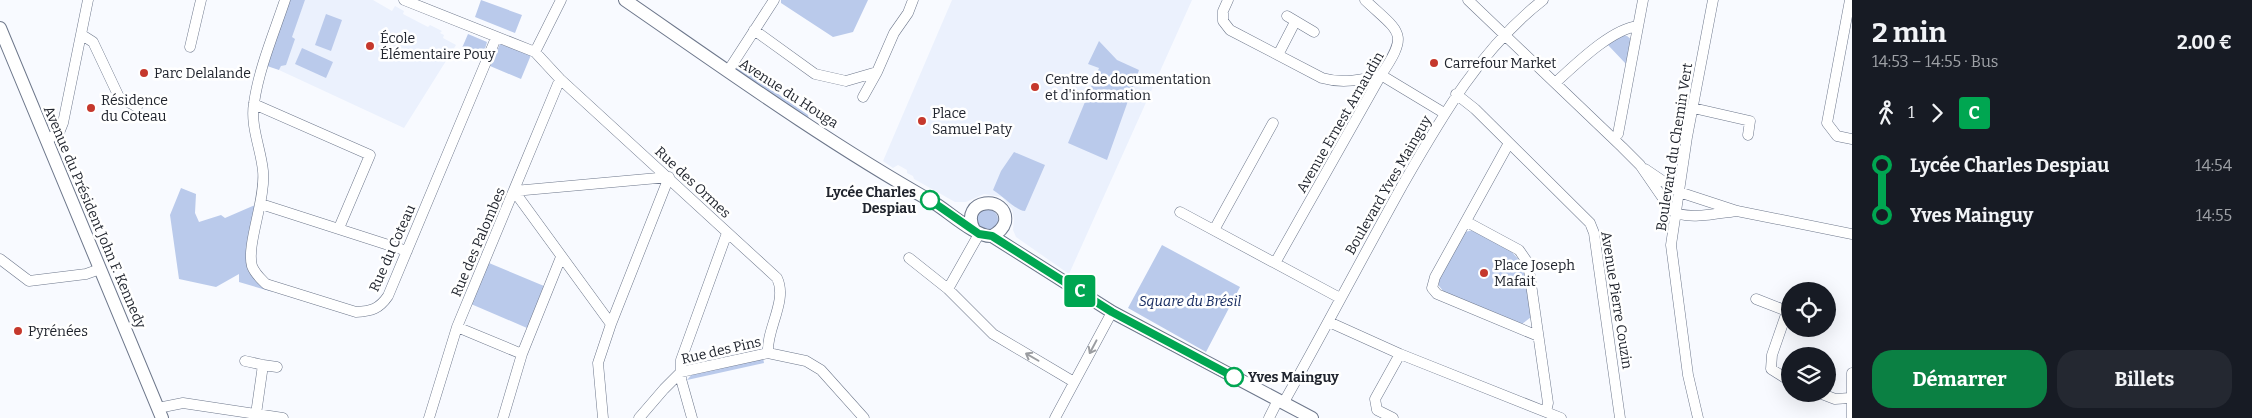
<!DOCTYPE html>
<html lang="fr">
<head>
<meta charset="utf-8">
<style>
  :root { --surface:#171b24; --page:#242831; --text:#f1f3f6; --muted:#9ea1a6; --accent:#0b8043 }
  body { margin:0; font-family:Bitter,serif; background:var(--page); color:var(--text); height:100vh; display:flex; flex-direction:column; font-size:19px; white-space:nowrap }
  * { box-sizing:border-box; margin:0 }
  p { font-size:16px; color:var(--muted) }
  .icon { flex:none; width:28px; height:28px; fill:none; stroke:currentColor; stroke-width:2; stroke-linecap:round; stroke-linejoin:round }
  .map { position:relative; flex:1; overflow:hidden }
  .sheet { display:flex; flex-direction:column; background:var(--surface); width:400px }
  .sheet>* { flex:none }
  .badge { padding:0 10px; border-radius:4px; font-size:18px; line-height:32px }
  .fabs { position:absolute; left:1781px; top:282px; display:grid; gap:10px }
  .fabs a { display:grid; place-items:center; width:55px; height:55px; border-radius:50%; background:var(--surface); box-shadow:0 5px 20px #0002; font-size:25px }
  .map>.badge { position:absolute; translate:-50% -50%; box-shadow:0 0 0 2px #fff }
  .legs { display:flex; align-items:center; gap:8px; height:55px; padding:0 20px; font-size:16px }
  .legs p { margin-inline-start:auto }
  .head { display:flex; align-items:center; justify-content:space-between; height:85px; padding:0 20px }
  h1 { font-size:28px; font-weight:700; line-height:38px }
  .primary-button { display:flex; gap:10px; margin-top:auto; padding:10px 20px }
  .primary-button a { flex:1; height:58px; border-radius:20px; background:var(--accent); color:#fff; font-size:20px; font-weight:700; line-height:58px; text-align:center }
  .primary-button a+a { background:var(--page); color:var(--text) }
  ul { padding:0 20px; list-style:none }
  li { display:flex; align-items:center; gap:18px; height:50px; font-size:19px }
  li i { display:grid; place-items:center; width:8px; height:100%; margin:0 6px; background:currentColor }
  li i::after { content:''; width:12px; height:12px; margin:-6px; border:4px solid; border-radius:50%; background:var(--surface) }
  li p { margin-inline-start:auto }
  li:first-child i { background:linear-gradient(#0000 50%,currentColor 0) }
  li:last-child i { background:linear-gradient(currentColor 50%,#0000 0) }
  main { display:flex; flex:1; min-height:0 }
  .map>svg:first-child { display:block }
  .built { fill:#ebf1fd }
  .green { fill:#bacaeb }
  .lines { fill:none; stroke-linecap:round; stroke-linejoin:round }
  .minor-casing { stroke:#6d778b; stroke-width:11 }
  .major-casing { stroke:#6d778b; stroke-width:14 }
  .minor { stroke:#fff; stroke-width:10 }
  .major { stroke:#fff; stroke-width:12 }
  .oneway { stroke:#9b9da1 }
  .line-1-casing { stroke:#fff; stroke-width:11 }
  .line-1 { stroke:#00a651; stroke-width:8 }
  .poi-dot { fill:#c5382c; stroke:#fff; stroke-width:2 }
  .stop-1-dot { fill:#fff; stroke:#00a651; stroke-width:2.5 }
  .labels { text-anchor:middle; stroke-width:5; stroke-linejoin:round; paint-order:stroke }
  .poi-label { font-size:14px; fill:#21252e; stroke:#fff; text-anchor:start }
  .street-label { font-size:14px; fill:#21252e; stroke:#fff }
  .stop-label { font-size:14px; font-weight:bold; fill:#21252e; stroke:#fff; text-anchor:end }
  .park-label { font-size:14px; font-style:italic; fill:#172c61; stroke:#fff }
</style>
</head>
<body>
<main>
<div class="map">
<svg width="1852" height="418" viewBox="0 0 1852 418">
  <rect width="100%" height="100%" fill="#f8faff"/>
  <path class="built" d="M305,0H373L392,11L395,6L404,11L403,14L428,27L430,25L442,31L440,33L444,35L443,38L456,45L404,128L279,70L294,39L291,37Z
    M952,0H1192L1069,274L1016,237L1013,230L1014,220L1012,209L1002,197L984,194L966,202H955L914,179L913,176L907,173V170L898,165L893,168L883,161Z"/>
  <path class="green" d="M288,0H305L292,37L295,39L286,65L281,66L279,70L267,66Z
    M481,0L522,15L515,33L475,17Z
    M781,0H868L853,32L833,37L781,3Z
    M326,14L342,20L331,51L315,45Z
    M468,34L487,42L482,59L462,48Z
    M1621,35L1627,36L1632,40L1629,60L1626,64L1608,45Z
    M1099,41L1117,60L1139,70L1107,160L1068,143L1099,68L1088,64Z
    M500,44L531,55L521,79L490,66Z
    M302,48L333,62L326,78L295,64Z
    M737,61L744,70L808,115L809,120L737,70L735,64Z
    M1014,152L1045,165L1025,211C1015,210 1003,196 993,190L1001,171Z
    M181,188L196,194L195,213L199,222L221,215L225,218L255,205L246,253C247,268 260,286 273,292L239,282V274L216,287L179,279L170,215Z
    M986,208C1000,212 1000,219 995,232L978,228L975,215Z
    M1473,230L1510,250L1523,264L1531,317L1522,324L1444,292L1439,286V279L1465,232Z
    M1162,245L1240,287L1206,352L1128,308Z
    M489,263L544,286L527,328L471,304Z
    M763,358L764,363L687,380L694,372Z"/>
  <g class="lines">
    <defs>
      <path id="minor" d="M285,0C274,33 259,68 254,103C250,126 261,149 263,171C266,199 246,245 252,266C255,274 261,279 266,284L356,312C372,311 379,309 388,296L496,38
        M404,0L535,52L560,79L777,278C788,301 766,329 768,353
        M1228,0L1223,11V21L1230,30L1322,78C1343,84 1360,80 1381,75L1444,113
        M1468,0L1622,147L1640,165L1671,210C1684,221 1720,213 1737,211
        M1850,0L1827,123L1837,136L1852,139
        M1287,16L1314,32
        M754,30L815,74L846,81L877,72L894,33L908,13L913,0
        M82,35L93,42L119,97L137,107
        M190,47L201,0
        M535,52L561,0
        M1278,55L1295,22
        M728,71L774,0
        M1555,83C1575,65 1611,29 1638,26
        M1456,94L1475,109L1590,223L1594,233L1620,418
        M863,97L877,72
        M254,104L370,155L339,228
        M1693,108L1750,121L1748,135
        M1613,138L1618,134L1643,0
        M46,140L59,133L63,123L88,0
        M1509,143L1435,277L1432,288L1437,294L1538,336
        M1645,169L1679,192L1737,211L1852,234
        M514,191L611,324
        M514,191L669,177
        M261,204L407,251
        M1180,212L1340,298
        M1467,222L1519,250L1528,263L1548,403L1546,412
        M1214,230L1273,123
        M909,258L948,289L993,334L1074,382
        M0,259L29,281L86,274L100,269
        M1275,263L1381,75C1410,32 1400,33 1365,0
        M948,289L979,234
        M1756,299L1787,311
        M1790,303L1772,355L1771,369L1790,381
        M1329,322L1400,354L1561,418
        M457,327L522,354
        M245,361L263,365L256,414
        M263,365L277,367
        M1822,394L1835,399L1850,398
        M1284,402C1324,331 1362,258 1402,186C1441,118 1480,49 1543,0
        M158,408L183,403L283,418
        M429,418L457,327L560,79
        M503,418L522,354L561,257
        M603,418L598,363L611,324L669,177
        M639,418L664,389L681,372L768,353L806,361L821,370L864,418
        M692,418L681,379V360L727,233
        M1055,418L1112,312
        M1269,418L1278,400
        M1393,418L1377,410L1375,399L1400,354
        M1698,418L1688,375L1671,245L1687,137L1713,0
        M1852,418V373"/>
      <path id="major" d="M625,0C725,69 825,141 931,201C946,209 976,238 992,236C998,233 1003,229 1005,222C1009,194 958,198 974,230
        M0,28L162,418
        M992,236L1112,312L1312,418"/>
    </defs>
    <use href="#minor" class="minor-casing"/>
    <use href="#major" class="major-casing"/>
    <use href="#minor" class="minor"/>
    <use href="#major" class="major"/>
  </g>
  <defs><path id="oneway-shaft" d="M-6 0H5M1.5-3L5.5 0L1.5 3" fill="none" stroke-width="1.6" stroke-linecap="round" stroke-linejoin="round" transform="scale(1.25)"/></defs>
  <g class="oneway">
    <use href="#oneway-shaft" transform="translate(1093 347) rotate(118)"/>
    <use href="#oneway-shaft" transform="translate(1032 357) rotate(-150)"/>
  </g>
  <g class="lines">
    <defs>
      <path id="line-1" d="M930,200L979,234L992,236L1112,312L1234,377"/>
    </defs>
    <use href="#line-1" class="line-1-casing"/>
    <use href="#line-1" class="line-1"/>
  </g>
  <g class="poi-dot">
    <circle cx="370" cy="46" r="5"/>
    <circle cx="1434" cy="63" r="5"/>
    <circle cx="144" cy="73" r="5"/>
    <circle cx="1035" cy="87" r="5"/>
    <circle cx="91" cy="108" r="5"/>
    <circle cx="922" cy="121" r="5"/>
    <circle cx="1484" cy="273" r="5"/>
    <circle cx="18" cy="331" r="5"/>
  </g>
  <g class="stop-1-dot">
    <circle cx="930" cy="200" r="9"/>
    <circle cx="1234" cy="377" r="9"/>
  </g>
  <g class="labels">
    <g class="poi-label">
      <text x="380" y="43">École<tspan x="380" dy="16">Élémentaire Pouy</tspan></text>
      <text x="1444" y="68">Carrefour Market</text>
      <text x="154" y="78">Parc Delalande</text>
      <text x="1045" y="84">Centre de documentation<tspan x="1045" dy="16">et d'information</tspan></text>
      <text x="101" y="105">Résidence<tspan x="101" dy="16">du Coteau</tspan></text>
      <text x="932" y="118">Place<tspan x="932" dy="16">Samuel Paty</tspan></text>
      <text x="1494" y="270">Place Joseph<tspan x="1494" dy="16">Mafait</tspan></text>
      <text x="28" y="336">Pyrénées</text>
    </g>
    <g class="street-label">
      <text transform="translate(789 93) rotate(33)" y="5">Avenue du Houga</text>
      <text transform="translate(1340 122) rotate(-60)" y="5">Avenue Ernest Arnaudin</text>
      <text transform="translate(1674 147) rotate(-81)" y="5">Boulevard du Chemin Vert</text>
      <text transform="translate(693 182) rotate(43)" y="5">Rue des Ormes</text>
      <text transform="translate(1388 185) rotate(-60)" y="5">Boulevard Yves Mainguy</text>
      <text transform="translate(95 217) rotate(67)" y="5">Avenue du Président John F. Kennedy</text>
      <text transform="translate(478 242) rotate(-67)" y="5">Rue des Palombes</text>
      <text transform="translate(392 248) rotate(-66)" y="5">Rue du Coteau</text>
      <text transform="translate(1617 300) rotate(81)" y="5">Avenue Pierre Couzin</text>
      <text transform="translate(721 350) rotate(-13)" y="5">Rue des Pins</text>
    </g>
    <g class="stop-label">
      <text x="916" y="197">Lycée Charles<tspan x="916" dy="16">Despiau</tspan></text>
      <text x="1248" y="382" text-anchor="start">Yves Mainguy</text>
    </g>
    <g class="park-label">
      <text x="1190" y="306">Square du Brésil</text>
    </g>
  </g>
</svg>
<div class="fabs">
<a><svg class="icon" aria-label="locate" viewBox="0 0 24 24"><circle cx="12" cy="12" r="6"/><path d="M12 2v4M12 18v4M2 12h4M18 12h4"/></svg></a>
<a><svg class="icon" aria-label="layers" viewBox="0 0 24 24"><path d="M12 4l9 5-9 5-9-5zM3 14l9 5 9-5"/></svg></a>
</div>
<b class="badge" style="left:1080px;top:291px;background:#00a651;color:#fff">C</b>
</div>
<section class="sheet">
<div class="head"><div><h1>2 min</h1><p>14:53 – 14:55 · Bus</p></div><b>2.00 €</b></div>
<div class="legs"><svg class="icon" aria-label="walk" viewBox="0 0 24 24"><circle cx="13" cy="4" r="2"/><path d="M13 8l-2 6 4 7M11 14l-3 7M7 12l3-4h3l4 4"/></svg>1<svg class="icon" aria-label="forward" viewBox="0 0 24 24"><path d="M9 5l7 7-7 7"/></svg><b class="badge" style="background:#00a651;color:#fff">C</b></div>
<ul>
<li><i style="color:#00a651"></i><b>Lycée Charles Despiau</b><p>14:54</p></li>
<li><i style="color:#00a651"></i><b>Yves Mainguy</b><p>14:55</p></li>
</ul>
<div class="primary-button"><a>Démarrer</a><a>Billets</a></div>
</section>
</main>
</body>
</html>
